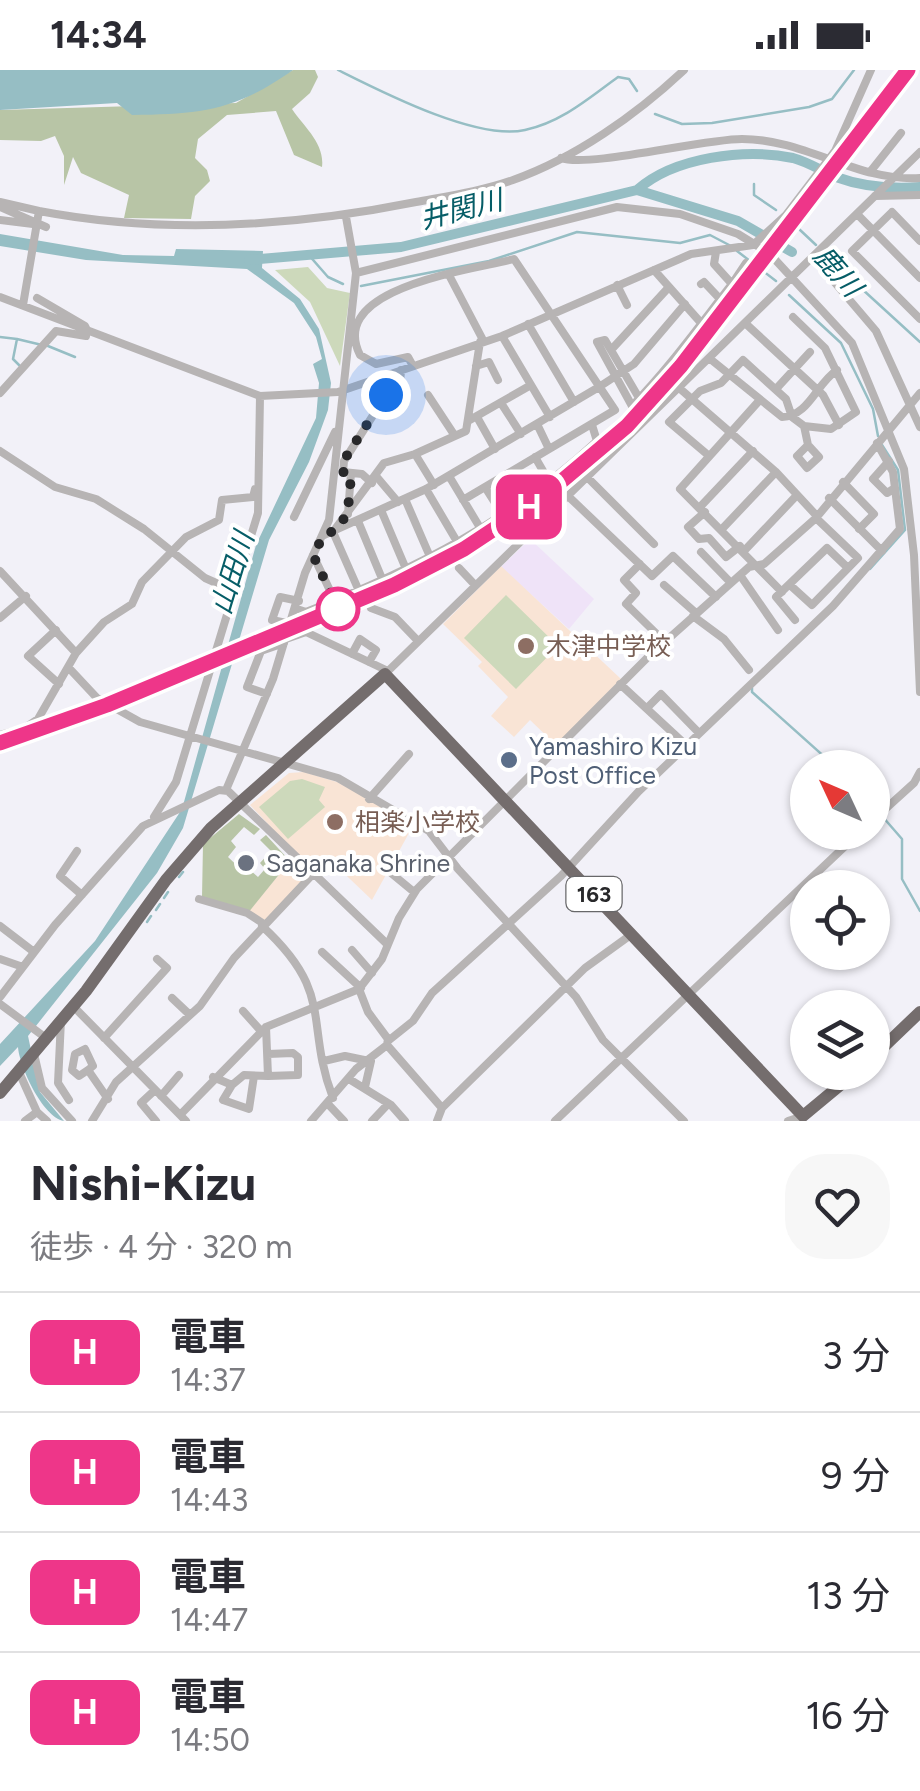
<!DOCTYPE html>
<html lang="ja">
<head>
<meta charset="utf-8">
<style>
  :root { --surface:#fff; --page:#f7f7f7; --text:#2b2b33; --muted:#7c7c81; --line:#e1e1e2 }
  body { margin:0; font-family:Figtree,"Noto Sans JP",sans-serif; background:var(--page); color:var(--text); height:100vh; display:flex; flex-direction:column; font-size:38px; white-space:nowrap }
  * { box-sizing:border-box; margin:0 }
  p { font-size:32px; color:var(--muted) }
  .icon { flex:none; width:55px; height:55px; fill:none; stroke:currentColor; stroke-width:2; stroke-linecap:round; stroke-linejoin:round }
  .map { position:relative; height:1051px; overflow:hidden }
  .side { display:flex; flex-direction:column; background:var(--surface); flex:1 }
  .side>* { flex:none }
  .badge { padding:0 20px; border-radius:15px; font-size:35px; line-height:65px }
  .needle { width:65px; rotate:314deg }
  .tools { position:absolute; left:790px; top:680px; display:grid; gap:20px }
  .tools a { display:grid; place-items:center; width:100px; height:100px; border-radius:50%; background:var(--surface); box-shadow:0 2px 8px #0004; font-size:50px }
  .you { position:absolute; width:50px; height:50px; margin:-25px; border:8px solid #fff; border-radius:50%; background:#1a73e8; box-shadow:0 0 0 15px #1a73e833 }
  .map>.badge { position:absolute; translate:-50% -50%; box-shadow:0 0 0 5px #fff }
  .round { display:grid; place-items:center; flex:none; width:105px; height:105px; border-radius:40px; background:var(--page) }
  .headline { display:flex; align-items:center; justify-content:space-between; height:170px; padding:0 30px }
  h1 { font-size:48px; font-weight:700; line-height:75px }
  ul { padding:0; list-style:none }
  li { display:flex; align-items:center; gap:30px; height:120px; padding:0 30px; border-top:2px solid var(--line) }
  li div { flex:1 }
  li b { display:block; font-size:38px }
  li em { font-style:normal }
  li .badge { min-width:110px; font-weight:700; text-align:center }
  .status { display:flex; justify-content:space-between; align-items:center; height:70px; padding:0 50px; background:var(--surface); direction:ltr }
  .status svg { height:28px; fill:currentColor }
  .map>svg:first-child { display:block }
  .industrial { fill:#efe3f8 }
  .education { fill:#f9e4d5 }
  .green { fill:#cdd9bb }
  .forest { fill:#b8c5a6 }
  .water { fill:#96bec4 }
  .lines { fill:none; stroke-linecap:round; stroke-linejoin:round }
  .stream { stroke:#96bec4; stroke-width:2.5 }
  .river { stroke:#96bec4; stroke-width:10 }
  .minor { stroke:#b7b4b4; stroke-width:8 }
  .highway { stroke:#746d6d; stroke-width:12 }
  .rail-casing { stroke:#757478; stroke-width:6 }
  .rail { stroke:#fff; stroke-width:2.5; stroke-dasharray:8; stroke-linecap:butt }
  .line-casing { stroke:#fff; stroke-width:22 }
  .line { stroke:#ee3689; stroke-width:15 }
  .walk { stroke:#28282a; stroke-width:10; stroke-dasharray:0 18 }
  .stop-dot { fill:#fff; stroke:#ee3689; stroke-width:5 }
  .education-dot { fill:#8d6e63; stroke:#fff; stroke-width:4 }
  .service-dot { fill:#5c6f8a; stroke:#fff; stroke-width:4 }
  .worship-dot { fill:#6b7280; stroke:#fff; stroke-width:4 }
  .labels { text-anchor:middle; stroke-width:8; stroke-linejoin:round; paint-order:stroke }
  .shield { fill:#fff; stroke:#68686a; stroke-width:2.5 }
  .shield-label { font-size:22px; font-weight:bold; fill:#28282a }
  .education-label { font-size:25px; fill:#785e54; stroke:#fff; text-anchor:start }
  .service-label { font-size:25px; fill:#4e5e75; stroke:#fff; text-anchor:start }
  .worship-label { font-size:25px; fill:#5b616d; stroke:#fff; text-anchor:start }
  .water-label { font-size:28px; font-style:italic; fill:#065d67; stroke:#fff }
</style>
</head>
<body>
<div class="status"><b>14:34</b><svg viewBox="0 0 49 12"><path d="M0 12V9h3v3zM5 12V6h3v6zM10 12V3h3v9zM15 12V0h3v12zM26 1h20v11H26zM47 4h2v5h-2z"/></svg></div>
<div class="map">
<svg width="920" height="1051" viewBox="0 0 920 1051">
  <rect width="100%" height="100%" fill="#f2f1f8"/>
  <path class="industrial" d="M530,469L594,529L569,559L501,497Z"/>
  <path class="education" d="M501,496L621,609L556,675L530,650L514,667L491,646L508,627L478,596L482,592L443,554Z
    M304,702L337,712L414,754L372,830L329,789L314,803L250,735L289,703Z
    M290,791L307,807L265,850L248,842Z"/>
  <path class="green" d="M308,197L327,218L350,223L340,296L310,232L275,200Z
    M506,525L558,576L516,619L464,568Z
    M302,709L325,717L319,730L325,737L288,769L259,737L290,711Z"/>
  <path class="forest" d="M293,0H315L318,7L310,23L292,39C303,56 325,73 322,97L294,85L276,41L227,45L198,69L195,88L207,100L210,111L195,126L191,149L124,148L129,125L81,103L73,87L64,115V86L55,66L41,71L0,70V40L236,33Z
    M239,744L260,759L254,765L244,757L231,771L236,777L228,787L245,803L250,800L258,807L265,799L260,793L271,781L260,770L266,765L290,791L248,843L202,827L203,774Z"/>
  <path class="water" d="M0,0H293C235,41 201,44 132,45L117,33L0,40Z
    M0,164L123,185L174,186L176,179L263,181L262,198L300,229L319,259L331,313L328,340L309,392L269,470L183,758L157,803L28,966L40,1022L64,1051C42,1047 19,995 18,977L0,996V974L95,871L182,739L256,475L316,348L319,313L313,294L322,289L316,267L294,233L247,199L86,190L0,176Z"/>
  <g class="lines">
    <path class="stream" d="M338,0C382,22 477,71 525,60C562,52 589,28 618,7L629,9L637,21
      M655,44L682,54L712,53L809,37L832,29L854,0
      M754,114V125L776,140
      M799,159L816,175
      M737,181L776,211
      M307,183L328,207L343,214
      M827,187L920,272
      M361,216L489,191L577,162L680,173L710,165L731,176
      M789,225L841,273L873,339L878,366
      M0,267L17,269L13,289L20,296
      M17,269L42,275
      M48,276L75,287
      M870,499L905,460L898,400L882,375
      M752,618V622L837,698
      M882,746L902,769V809L920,841
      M179,807L183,802
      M164,828L168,822
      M156,840L160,834
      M147,852L151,846"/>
    <path class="river" d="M637,120L738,151L792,182
      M249,190L401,177L637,120C674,87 745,78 793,88C808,92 822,101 836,107C863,117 891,119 920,117"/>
    <path class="minor" d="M561,88C588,98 702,69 742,69C806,69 857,112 920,108
      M870,102L901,63
      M875,126L920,125
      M0,132L39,141
      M0,137L46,157
      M857,144L920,208
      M0,150L33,154
      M920,171L892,142L852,181L920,249
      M813,187L876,261L920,357
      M654,200L702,254
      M356,203L617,137L680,144L738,164L769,183L852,273L904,399L914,485L920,622
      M450,207L483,270
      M701,214L704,212L720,229
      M732,214L746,193
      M617,215L627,235
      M0,227L260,326L338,322L502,266L691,184L753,175L786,145L835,81L871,0
      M37,228L85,256L88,262
      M23,235L39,141C165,165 291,157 416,132C448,126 482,121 513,110C575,88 636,45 684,0
      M793,247L825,278L856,342L831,359L804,356
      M745,253L823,325L839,355
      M528,254L574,332
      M502,266L550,347
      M611,280L669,217
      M709,288L782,347C809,346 816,314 837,300
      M413,296L408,287L376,294L360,285C326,217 473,200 514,189L615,340L463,430
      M476,296L489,292L498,310
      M678,317L776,402L815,444
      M776,319L810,282
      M0,323L56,261L86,266
      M428,325L455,366
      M639,328L605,270L597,272L632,336C669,298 699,256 732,214L714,194L716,182
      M758,332L680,419L782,522
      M501,333L521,364
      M477,347L495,379
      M468,351L531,315
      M537,354L549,379
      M0,381L55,417L96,429L144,459L205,508L232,520
      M708,385L669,352L700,321L721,313L743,290L786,329L792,347L804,356L808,375L797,386L807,398L819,387L808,375
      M535,387L550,413
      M889,391L873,409L887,423L895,418
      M508,404L525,432
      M376,406L398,432
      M449,406L482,461
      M587,407L654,474
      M843,412L874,444L859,459
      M372,413L362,404L343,402L344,391L386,325L400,314L401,300
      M434,415L415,384L466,361L480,272
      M485,417L504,447
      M426,419L459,475
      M568,426L652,506L673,486L716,527
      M829,428L882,481
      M405,429L431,489
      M700,437L753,381
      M381,440L406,499
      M705,442L688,457L699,469L709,468L726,487L740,476
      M348,444L351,403
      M294,447L335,362
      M358,451L383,511
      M722,459L776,402
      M333,462L384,393L415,384
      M333,462L359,521
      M324,465L426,419L599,317L634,294L685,234
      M744,481L797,425
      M701,482L731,513
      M313,485L335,531
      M640,494L624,510L636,523L626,534L665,572
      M459,498L475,515
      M0,501L76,583
      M740,505L778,560
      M664,515L696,543
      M790,515L812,535L858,488L816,448
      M371,538L395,547L418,571
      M297,539L306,542C415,499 511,451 597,371L592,355
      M693,546L724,569L749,600
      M0,548L26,526
      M795,550L776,527L827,478L848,498
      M291,554L272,550L280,527L299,531
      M56,560L28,586L59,614
      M286,569L306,562L388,601
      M352,584L360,569L376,580L369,592
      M68,597L97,628L140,652L338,708L429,761L458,799L576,927L603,970L684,1051
      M385,604L920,82
      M620,614L687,676
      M267,624L247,617L261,581L284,573
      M648,637L661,624L699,663
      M0,665L23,659L38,649L76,583L104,552L132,534L142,512L186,467L219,450L222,430L253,427L255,419
      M226,720L273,609L305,503L329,450L356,203L346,147
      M369,729L409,684
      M154,747L176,712L258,443L260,326
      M872,751L914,713L920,702
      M77,781L60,806L82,825
      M391,803L414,822
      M199,829L247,843L264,854
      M0,856L34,882
      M262,856C336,924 304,952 333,1028
      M352,880L372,903
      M322,882L361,918
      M0,889L23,897
      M0,927L55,855L143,756L219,720L228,721L387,874
      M172,928L190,945
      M0,934L46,968
      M73,936L186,1051
      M243,941L261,961
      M61,950L58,1013L69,1030
      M104,968L167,898L157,889
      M388,971L413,951L432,923L561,806L639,721L833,536L900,459L893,402L877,373
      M387,975L442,1038
      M34,984L42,1018L72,1051
      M268,984L293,983L298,987V1005L268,1006
      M324,991L345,986L369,991
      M18,1000L37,1042L47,1051
      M88,1000L79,1006L72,1000L75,984L85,979L93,996L88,1000L108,1029
      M213,1007L232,1015L244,1005L268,1006L266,957
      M349,1009L391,1035L405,1051
      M232,1015L223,1030L249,1039L254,1006
      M365,1017L371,991
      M155,1020L141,1033L156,1051
      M161,1026L179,1005
      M328,1034L344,1051
      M180,1045L266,957L359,919L382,889L399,848L417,819L649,586L749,497L764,494L816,448L920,323
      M25,1051L37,1042
      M92,1051L116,1012L200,936L234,888L312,805
      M311,1051L356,999L387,975L388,969L368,942L359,919
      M372,1051L388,1034
      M437,1051L442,1038L585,898L632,864
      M555,1051L860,762
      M788,1051L803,1046"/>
    <path class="highway" d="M872,988L920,942
      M0,1023L86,921L166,810L211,758L385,604L803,1046L856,1002"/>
    <defs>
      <path id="rail" d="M0,673L107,635L394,515L464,479L544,426L627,356L681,297L908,0"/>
    </defs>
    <use href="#rail" class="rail-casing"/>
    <use href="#rail" class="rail"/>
  </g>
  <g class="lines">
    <defs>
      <path id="line" d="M0,673L107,635L394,515L464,479L544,426L627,356L681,296L908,0"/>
    </defs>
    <use href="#line" class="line-casing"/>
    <use href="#line" class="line"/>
    <path class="walk" d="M338,539L313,485L324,465C351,457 349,428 351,404L343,402L344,390L386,325"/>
  </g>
  <circle class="stop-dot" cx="338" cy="539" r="20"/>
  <g class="education-dot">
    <circle cx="526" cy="576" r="10"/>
    <circle cx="335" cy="752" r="10"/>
  </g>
  <circle class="service-dot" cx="509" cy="690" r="10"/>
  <circle class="worship-dot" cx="246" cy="793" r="10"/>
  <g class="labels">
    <rect class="shield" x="566.5" y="807" width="55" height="34" rx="8"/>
    <g class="shield-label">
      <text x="594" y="832">163</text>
    </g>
    <g class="education-label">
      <text x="546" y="585">木津中学校</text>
      <text x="355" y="761">相楽小学校</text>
    </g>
    <g class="service-label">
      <text x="529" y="685">Yamashiro Kizu<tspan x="529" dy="29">Post Office</tspan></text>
    </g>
    <g class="worship-label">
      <text x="266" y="802">Saganaka Shrine</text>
    </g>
    <g class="water-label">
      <text transform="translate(461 139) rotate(-14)" y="10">井関川</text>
      <text transform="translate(838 201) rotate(49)" y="10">鹿川</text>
      <text transform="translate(232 503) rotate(-73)" y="10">山田川</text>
    </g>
  </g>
</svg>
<div class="tools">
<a><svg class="needle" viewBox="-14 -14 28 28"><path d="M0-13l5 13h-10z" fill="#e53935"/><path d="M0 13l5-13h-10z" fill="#7c7c81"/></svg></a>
<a><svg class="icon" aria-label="locate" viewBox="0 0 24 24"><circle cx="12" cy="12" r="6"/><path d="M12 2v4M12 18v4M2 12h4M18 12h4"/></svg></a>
<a><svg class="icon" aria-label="layers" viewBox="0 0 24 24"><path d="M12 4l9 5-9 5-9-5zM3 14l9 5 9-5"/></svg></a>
</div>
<div class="you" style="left:386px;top:325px"></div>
<b class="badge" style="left:529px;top:437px;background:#ee3689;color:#fff">H</b>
</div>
<section class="side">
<div class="headline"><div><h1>Nishi-Kizu</h1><p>徒歩 · 4 分 · 320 m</p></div><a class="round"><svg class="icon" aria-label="heart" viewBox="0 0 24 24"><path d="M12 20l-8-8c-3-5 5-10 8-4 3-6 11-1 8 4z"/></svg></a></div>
<ul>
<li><span class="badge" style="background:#ee3689;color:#fff">H</span><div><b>電車</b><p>14:37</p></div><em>3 分</em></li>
<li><span class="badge" style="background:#ee3689;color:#fff">H</span><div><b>電車</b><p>14:43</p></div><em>9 分</em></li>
<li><span class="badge" style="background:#ee3689;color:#fff">H</span><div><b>電車</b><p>14:47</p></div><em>13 分</em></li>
<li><span class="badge" style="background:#ee3689;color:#fff">H</span><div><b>電車</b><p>14:50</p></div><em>16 分</em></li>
</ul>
</section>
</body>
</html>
